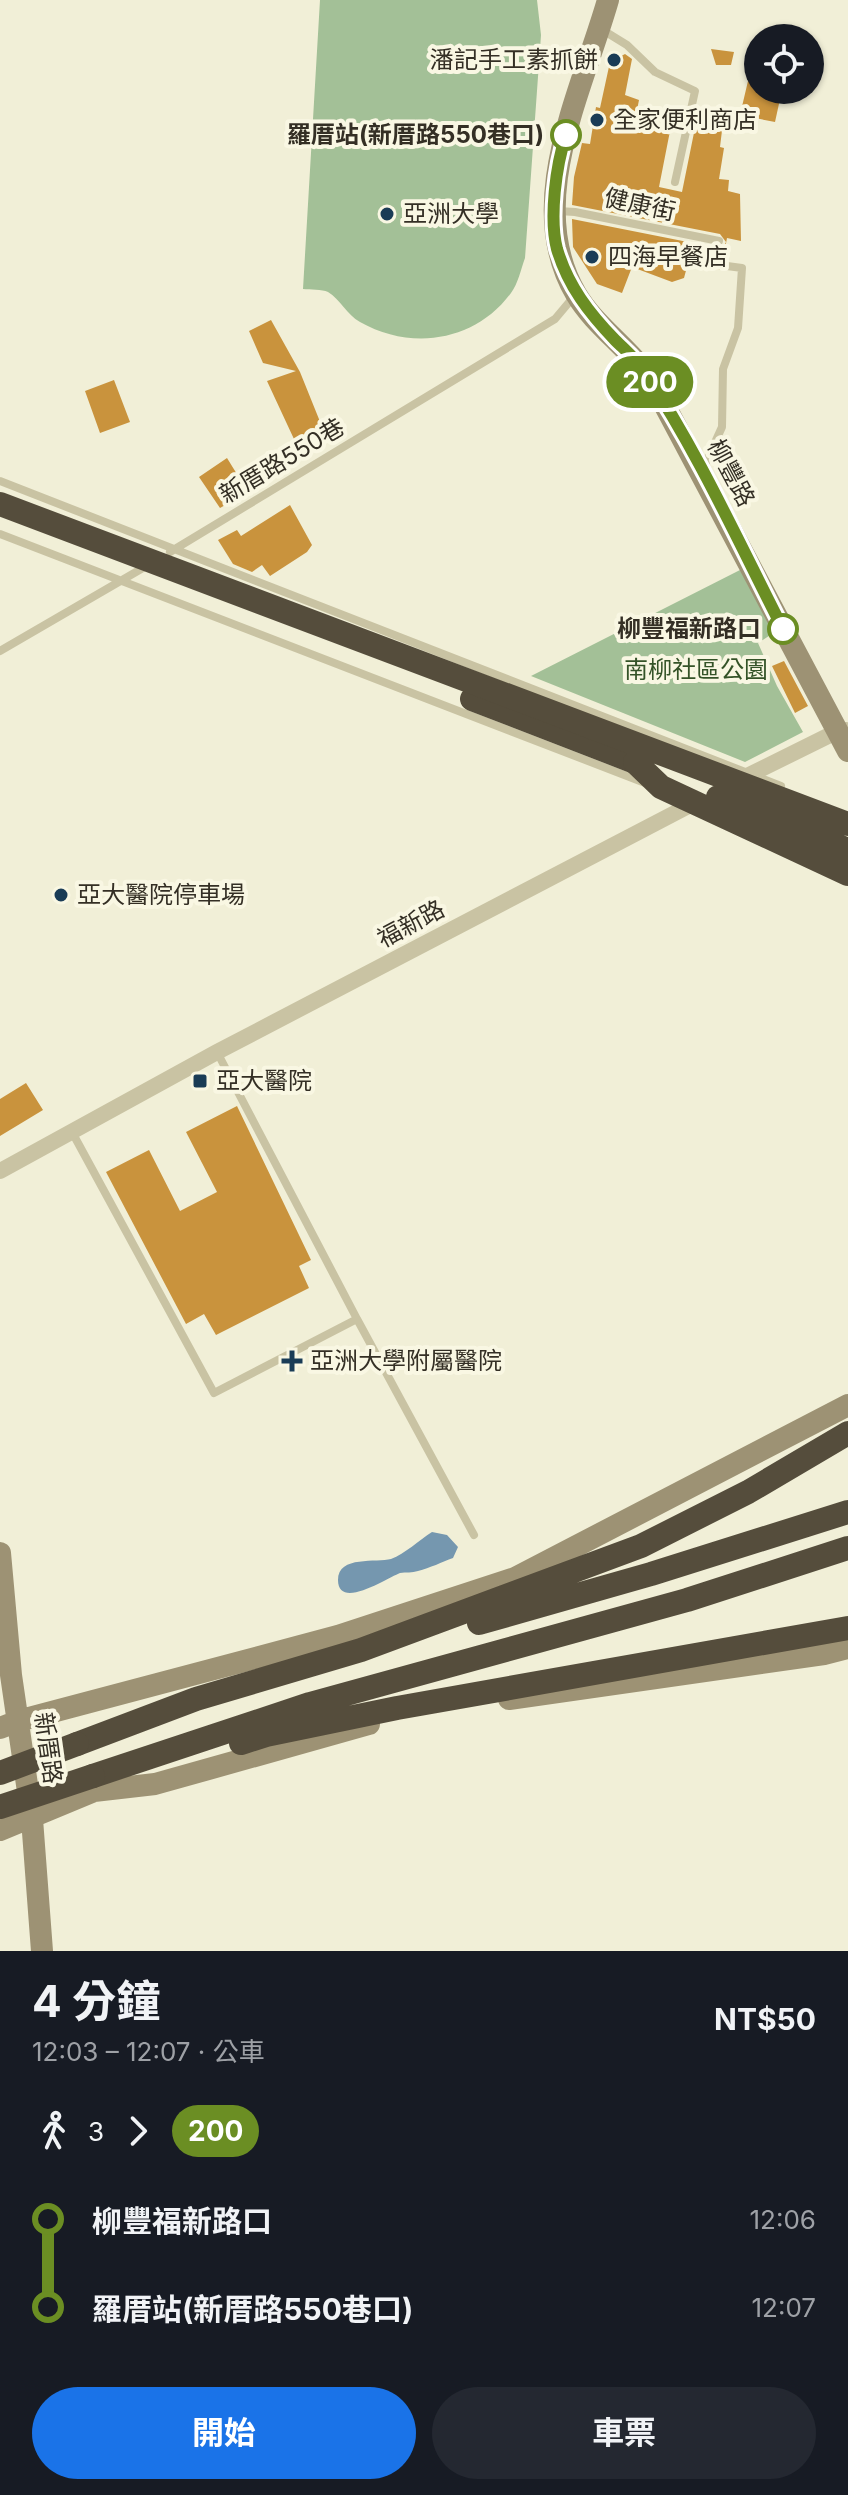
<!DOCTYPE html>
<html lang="zh-TW">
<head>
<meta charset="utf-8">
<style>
  :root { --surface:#171b24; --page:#242831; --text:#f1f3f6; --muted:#9ea1a6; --accent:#1a73e8 }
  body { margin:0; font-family:Inter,"Noto Sans TC",sans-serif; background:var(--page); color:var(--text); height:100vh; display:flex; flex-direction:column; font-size:30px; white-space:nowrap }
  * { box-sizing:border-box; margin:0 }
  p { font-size:26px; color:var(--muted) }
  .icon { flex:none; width:44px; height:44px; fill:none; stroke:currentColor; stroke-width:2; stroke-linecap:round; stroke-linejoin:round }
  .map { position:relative; height:1951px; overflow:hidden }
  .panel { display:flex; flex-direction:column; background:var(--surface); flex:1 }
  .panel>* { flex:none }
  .badge { padding:0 16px; border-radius:26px; font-size:28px; line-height:52px }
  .controls { position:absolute; left:744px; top:24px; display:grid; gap:16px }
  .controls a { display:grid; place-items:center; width:80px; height:80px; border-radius:50%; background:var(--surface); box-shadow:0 2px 6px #0004; font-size:40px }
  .map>.badge { position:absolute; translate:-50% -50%; box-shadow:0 0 0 4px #fff }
  .legs { display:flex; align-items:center; gap:12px; height:88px; padding:0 32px; font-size:26px }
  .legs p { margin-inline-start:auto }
  .summary { display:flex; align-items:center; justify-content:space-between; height:136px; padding:0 32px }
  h1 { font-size:44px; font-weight:700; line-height:60px }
  .button { display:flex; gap:16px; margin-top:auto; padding:16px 32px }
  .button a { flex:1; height:92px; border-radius:48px; background:var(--accent); color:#fff; font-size:32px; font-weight:700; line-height:92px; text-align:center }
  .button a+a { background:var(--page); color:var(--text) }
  ul { padding:0 32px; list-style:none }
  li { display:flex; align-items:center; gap:28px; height:88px; font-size:30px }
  li i { display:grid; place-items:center; width:12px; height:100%; margin:0 10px; background:currentColor }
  li i::after { content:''; width:20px; height:20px; margin:-10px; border:6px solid; border-radius:50%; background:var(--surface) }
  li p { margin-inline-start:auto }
  li:first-child i { background:linear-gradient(#0000 50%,currentColor 0) }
  li:last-child i { background:linear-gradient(currentColor 50%,#0000 0) }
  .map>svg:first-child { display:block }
  .green { fill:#a3c097 }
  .water { fill:#7597af }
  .building { fill:#c9933d }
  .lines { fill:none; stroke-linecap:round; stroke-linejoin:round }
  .lane { stroke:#c9c3a3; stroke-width:8 }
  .street { stroke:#c9c3a3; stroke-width:16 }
  .secondary { stroke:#9d9274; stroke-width:22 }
  .highway { stroke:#554d3c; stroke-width:24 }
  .highway-bridge { stroke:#554d3c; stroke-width:24 }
  .line-1-casing { stroke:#fff; stroke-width:18 }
  .line-1 { stroke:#6b8e23; stroke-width:12 }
  .poi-dot { fill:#1a3c56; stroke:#f9f7e3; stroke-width:3 }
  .stop-1-dot { fill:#fff; stroke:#6b8e23; stroke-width:4 }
  .labels { text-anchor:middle; stroke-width:8; stroke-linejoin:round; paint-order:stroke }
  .poi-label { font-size:24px; fill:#342f25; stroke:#f9f7e3; text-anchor:start }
  .stop-label { font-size:24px; font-weight:bold; fill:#342f25; stroke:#f9f7e3; text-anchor:end }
  .street-label { font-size:24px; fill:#342f25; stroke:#f9f7e3 }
  .park-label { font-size:24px; fill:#345328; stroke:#f9f7e3 }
</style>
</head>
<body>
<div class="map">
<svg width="848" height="1951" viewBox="0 0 848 1951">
  <rect width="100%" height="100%" fill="#f1efd7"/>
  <path class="green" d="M320,0H537L541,35L525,258C521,269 518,284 511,293C475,342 411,351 360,322C347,315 340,299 328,292C322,289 310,290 303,289Z
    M740,570L775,632L758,643L777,686L803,732L745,762L531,676Z"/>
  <path class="water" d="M432,1532L447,1535L458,1547L453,1558C442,1562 430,1568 418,1571C412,1573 406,1572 400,1573C389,1577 338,1611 338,1580C338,1555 377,1563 391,1559C405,1554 419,1540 432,1532Z"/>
  <path class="building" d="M711,49L734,52L731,65H716Z
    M625,54L632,59L625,95L639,100L635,120L670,131L659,187L682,192L699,108L724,114L720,147L724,148L719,179L729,180L728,191L740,194L741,241L727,238L721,270L688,263L684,278L672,282L632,267L622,293L597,284L573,247L572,219L718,248L724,246L726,242L720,234L572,205L574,177L582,143L590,144L596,107L600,108L610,62Z
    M748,81L758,83V90H782L775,122L740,115Z
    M271,320L300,372L327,439L300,452L267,381L296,371L263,363L249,331Z
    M114,380L130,422L100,433L85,391Z
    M227,458L248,492L220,508L199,477Z
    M290,505L312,545L307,552L270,576L262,565L252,572L233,564L218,540L237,530L241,536Z
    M784,661L808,706L795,713L772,666Z
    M26,1083L43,1110L0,1136V1099Z
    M237,1106L311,1260L299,1266L309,1288L216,1335L204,1314L186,1324L106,1172L149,1150L180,1211L217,1192L186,1132Z"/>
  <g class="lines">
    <path class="lane" d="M601,29L627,45L655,72L695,91L675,182
      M558,211L575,212L719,241
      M702,471L722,427L723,369L738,328L742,268L727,266
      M0,481L781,786
      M0,534L645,783
      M170,552L555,319L576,294
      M0,651L148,565
      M72,1132L214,1393L357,1319L217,1052
      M357,1319L474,1535"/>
    <path class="street" d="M733,783L838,731L846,730
      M0,1171L217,1052L698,801"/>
    <path class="secondary" d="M608,0C582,91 523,204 576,294C593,323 621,342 641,367C650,378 656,392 664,404L848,751
      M0,1553L11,1675L32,1819L42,1951
      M509,1699L824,1654L848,1648
      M0,1728L18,1721L338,1636L515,1578L848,1405
      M0,1830L94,1791L155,1784L369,1724"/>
    <path class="highway" d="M472,699L635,762
      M479,1623L651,1574L848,1512
      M241,1743L266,1735L397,1708L848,1628
      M77,1744L196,1699L361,1650L641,1546L748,1492L848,1433
      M93,1776L310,1704L687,1600L848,1548"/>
    <path class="highway-bridge" d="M0,504L848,824
      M635,762L661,787L848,874
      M718,797L848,850
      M0,1773L77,1744
      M0,1807L93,1776"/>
  </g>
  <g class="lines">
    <defs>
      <path id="line-1" d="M566,135C556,165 549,218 557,249C568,286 589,313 615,340C625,350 637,360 644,371C698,452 739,543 783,629"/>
    </defs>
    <use href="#line-1" class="line-1-casing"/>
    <use href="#line-1" class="line-1"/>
  </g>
  <g class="poi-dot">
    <circle cx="614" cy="60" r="8"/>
    <circle cx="597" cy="120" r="8"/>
    <circle cx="387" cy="214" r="8"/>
    <circle cx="592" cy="257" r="8"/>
    <circle cx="61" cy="895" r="8"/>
    <rect x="192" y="1073" width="16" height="16" rx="4"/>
    <path d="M288 1349h8v8h8v8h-8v8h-8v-8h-8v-8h8z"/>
  </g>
  <g class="stop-1-dot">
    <circle cx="566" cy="135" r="14"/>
    <circle cx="783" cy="629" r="14"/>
  </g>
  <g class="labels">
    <g class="poi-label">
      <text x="598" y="68" text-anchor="end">潘記手工素抓餅</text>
      <text x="613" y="128">全家便利商店</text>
      <text x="403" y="222">亞洲大學</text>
      <text x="608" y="265">四海早餐店</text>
      <text x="77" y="903">亞大醫院停車場</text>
      <text x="216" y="1089">亞大醫院</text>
      <text x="310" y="1369">亞洲大學附屬醫院</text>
    </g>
    <g class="stop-label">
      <text x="544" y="143">羅厝站(新厝路550巷口)</text>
      <text x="761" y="637">柳豐福新路口</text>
    </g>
    <g class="street-label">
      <text transform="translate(640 205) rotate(12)" y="8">健康街</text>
      <text transform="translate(282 461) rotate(-31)" y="8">新厝路550巷</text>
      <text transform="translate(731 473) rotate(62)" y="8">柳豐路</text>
      <text transform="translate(411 924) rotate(-28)" y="8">福新路</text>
      <text transform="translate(48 1748) rotate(82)" y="8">新厝路</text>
    </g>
    <g class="park-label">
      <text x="696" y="678">南柳社區公園</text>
    </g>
  </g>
</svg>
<div class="controls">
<a><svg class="icon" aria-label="locate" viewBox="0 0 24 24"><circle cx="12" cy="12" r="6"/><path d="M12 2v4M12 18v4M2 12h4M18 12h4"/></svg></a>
</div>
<b class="badge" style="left:650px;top:382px;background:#6b8e23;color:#fff">200</b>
</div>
<section class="panel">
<div class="summary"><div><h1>4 分鐘</h1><p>12:03 – 12:07 · 公車</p></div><b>NT$50</b></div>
<div class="legs"><svg class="icon" aria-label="walk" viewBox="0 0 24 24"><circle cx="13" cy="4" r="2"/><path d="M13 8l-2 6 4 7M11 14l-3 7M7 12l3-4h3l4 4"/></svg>3<svg class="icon" aria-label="forward" viewBox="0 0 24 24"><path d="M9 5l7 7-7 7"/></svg><b class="badge" style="background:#6b8e23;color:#fff">200</b></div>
<ul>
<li><i style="color:#6b8e23"></i><b>柳豐福新路口</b><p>12:06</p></li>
<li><i style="color:#6b8e23"></i><b>羅厝站(新厝路550巷口)</b><p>12:07</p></li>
</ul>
<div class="button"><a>開始</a><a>車票</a></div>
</section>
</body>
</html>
